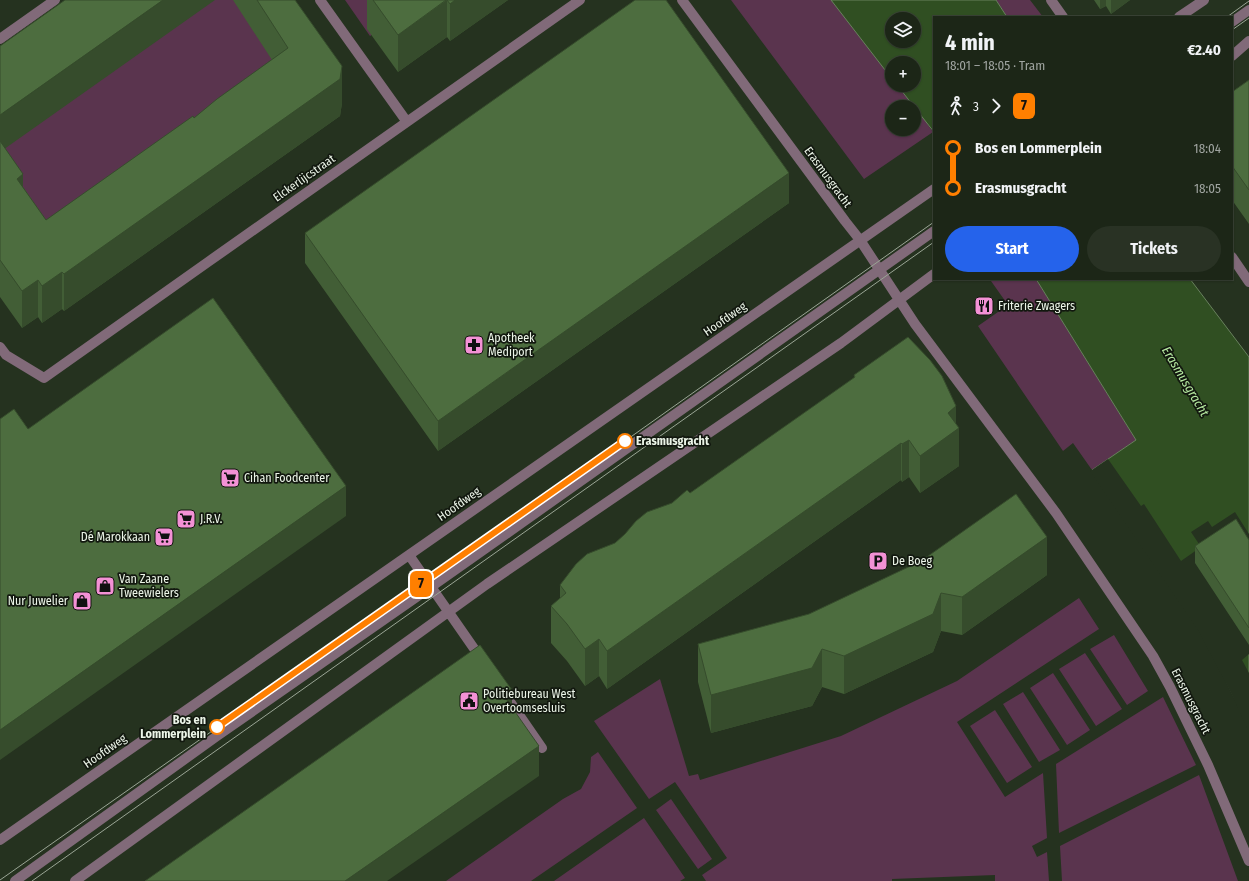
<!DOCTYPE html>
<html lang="en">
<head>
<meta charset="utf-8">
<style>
  :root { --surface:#1c2617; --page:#293224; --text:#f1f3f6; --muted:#a0a5a1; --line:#3a4336; --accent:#2563eb }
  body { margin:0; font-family:"Fira Sans Condensed",sans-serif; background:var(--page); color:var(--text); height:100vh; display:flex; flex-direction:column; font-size:15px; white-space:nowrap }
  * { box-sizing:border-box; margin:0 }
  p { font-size:13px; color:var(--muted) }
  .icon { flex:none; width:22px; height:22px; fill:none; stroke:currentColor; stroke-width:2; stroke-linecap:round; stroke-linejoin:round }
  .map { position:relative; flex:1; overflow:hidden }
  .details { position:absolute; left:933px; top:16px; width:300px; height:264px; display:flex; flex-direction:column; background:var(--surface); border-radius:0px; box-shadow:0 1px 3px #0004,0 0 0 1px var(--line) }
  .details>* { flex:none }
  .badge { padding:0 8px; border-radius:6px; font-size:14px; line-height:26px }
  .controls { position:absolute; left:885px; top:12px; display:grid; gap:8px }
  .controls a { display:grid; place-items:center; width:36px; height:36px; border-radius:50%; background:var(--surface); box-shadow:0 1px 3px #0004,0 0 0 1px var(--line); font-size:20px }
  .map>.badge { position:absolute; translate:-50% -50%; box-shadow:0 0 0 2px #fff }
  .legs { display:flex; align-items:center; gap:6px; height:44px; padding:0 12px; font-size:13px }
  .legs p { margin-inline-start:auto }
  .summary { display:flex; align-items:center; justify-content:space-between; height:68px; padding:0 12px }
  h1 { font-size:22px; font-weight:700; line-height:30px }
  .button { display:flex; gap:8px; margin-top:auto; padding:8px 12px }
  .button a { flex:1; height:46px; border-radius:24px; background:var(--accent); color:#fff; font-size:16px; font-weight:700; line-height:46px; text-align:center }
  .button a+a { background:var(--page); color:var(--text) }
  ul { padding:0 12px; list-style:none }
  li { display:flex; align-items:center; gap:14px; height:40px; font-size:15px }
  li i { display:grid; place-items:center; width:6px; height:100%; margin:0 5px; background:currentColor }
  li i::after { content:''; width:10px; height:10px; margin:-5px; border:3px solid; border-radius:50%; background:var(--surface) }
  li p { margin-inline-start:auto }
  li:first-child i { background:linear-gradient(#0000 50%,currentColor 0) }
  li:last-child i { background:linear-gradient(currentColor 50%,#0000 0) }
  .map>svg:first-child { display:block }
  .green { fill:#5a344e; fill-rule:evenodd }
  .water { fill:#304f22; stroke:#68815d; fill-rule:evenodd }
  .pier { fill:#25321f }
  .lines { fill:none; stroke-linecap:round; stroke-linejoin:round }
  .minor { stroke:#816a79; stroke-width:10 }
  .tram { stroke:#9aa595; stroke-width:1 }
  .wall { fill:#425e36 }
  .shaded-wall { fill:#364c2c }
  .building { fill:#4d6d3f; stroke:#364c2c }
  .line-1-casing { stroke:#fff; stroke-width:9 }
  .line-1 { stroke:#ff7f00; stroke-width:6 }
  .stop-1-dot { fill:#fff; stroke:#ff7f00; stroke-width:2 }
  .labels { text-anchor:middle; stroke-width:3.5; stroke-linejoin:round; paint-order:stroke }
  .street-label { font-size:12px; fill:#ecf5e8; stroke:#12180f }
  .poi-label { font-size:12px; fill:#ecf5e8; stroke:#12180f; text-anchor:start }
  .stop-label { font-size:12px; font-weight:bold; fill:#ecf5e8; stroke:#12180f; text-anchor:start }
  .water-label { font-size:13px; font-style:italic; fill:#b6e9a1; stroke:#12180f }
</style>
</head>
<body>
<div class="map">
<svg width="1249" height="881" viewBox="0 0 1249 881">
  <rect width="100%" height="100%" fill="#25321f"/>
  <path class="green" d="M210,0H272L316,67L21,275L0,145Z
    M345,0H421L370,36Z
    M731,0H850L892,63V85H914L928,125L933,132L864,179ZM892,107H914V129H892Z
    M996,0H1030L1043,17H1007Z
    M994,279H1036L1136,440L1092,470L1073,443L1063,451L978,326L1008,305L991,281Z
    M1079,598L1099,629L957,722L1005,797L1043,773L1047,838L1032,846L1037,857L1047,852L1049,881H995V875L892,879V881H706L702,875L727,858L675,782L649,799L594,721L660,679L689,776L698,774L700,780L841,736L957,681Z
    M1114,635L1148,691L1127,705L1090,649Z
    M1085,653L1122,709L1096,726L1059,669Z
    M1053,673L1090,730L1067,745L1030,688Z
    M1023,692L1060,750L1039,762L1003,704Z
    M1163,697L1196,765L1059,833L1056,764Z
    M995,710L1032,767L1007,783L970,726Z
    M598,752L637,808L531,881H446L563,799L581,789L590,772L591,757Z
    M1199,775L1238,881H1062L1060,846Z
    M671,799L712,859L698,869L656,810Z
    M644,818L685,878L680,881H554Z"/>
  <path class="water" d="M831,0H996L1007,17H934V132L897,85H914V63H892V79ZM892,19H914V41H892Z
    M1036,279H1190L1249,357V727L1200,629L1092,470L1136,440Z"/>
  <path class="pier" d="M1108,459L1141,506L1144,504L1181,561L1201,547L1191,532L1208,521L1212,527L1235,512L1249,534V654L1242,660L1249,673V729L1247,728L1231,693L1198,630L1090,471L1091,469L1092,470Z"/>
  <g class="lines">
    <path class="minor" d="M320,0L407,122
      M682,0L845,221L860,240L915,324L1056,513L1153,656L1170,687L1208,765L1249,861
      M1051,0L1063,17
      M1179,17L1204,0
      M1232,22L1249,10
      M0,39L55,0
      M1232,56L1249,41
      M1232,257L1249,282
      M0,347L6,355L44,378L208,262L580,0
      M409,555L482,660
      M504,693L542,748
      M0,840L934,189
      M15,881L217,736L431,587L934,231
      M75,881L487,584L841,343L934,274"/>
    <path class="tram" d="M1227,17L1249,1
      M1232,30L1249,18
      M0,880L625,441L934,222
      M32,881L934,242"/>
  </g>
  <path class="wall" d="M233,0H295L342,103L340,116L64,311L62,309L42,323L38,317L22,328L0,297V46L5,148L23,187L46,220L194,118L272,60Z
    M367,0H508L450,41L447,37L398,72L367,29Z
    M1094,0H1130L1111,14L1106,6L1100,9Z
    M1249,80V224L1232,200V92Z
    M789,203L438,451L305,263V233Z
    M854,375L956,424L959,466L920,493L909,477L902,482L901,480L607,689L599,676L585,686L567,661L551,643V606L560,598V585L615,543L690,493L854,378Z
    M1249,540V645L1195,563V546Z
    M1047,575L962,635L941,631L933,652L844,694L822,687L812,706L711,733L698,682V644L809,614Z"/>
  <path class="shaded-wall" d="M163,0H215L0,152V115Z
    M447,0V37L398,72V35Z
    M455,0H508L450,41V4Z
    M1100,0H1106V6L1100,9Z
    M1111,0H1130L1111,14Z
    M342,66V103L340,116L64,311V274Z
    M789,173V203L438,451V421Z
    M23,174V211L17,179Z
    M62,272V309L42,323V286Z
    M38,280V317L22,328V291Z
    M956,406V430L959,428V466L920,493V456L948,413Z
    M909,440V477L902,482V444Z
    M901,443V480L607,689V651Z
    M346,486V516L0,760V730Z
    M1047,537V575L962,635V597Z
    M941,593V631L933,652L844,694V656Z
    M599,639V676L585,686V649Z
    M822,649V687L812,706L711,733V695Z
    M512,690V720L504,696Z
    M539,746V776L387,881H345Z"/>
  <path class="building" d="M65,0H163L0,115V46Z
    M257,0H295L342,66L340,79L64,274L62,272L42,286L38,280L22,291L0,260V141L23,174L17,179L46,220L193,116L194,118L217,99L288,48Z
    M373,0H446L398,35Z
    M447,0H455L450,4Z
    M635,0H666L789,173L438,421L305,233Z
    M1249,80V190L1232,166V92Z
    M213,298L346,486L0,730V419L14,409L28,429Z
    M908,337L930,360L942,376L956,406L948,413L959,428L920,456L909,440L902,444L901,443L607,651L599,639L585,649L567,624L551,606L566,593L560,585L576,564L587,554L615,543L625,534L636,521L647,512L672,503L687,490L690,493L855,377L854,375Z
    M1016,494L1047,537L962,597L941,593L933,614L844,656L822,649L812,668L711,695L698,644L809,614L921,561Z
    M1236,519L1249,540V628L1195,546Z
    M480,645L512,690L504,696L539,746L345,881H145Z"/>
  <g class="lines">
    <defs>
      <path id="line-1" d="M217,727L625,441"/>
    </defs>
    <use href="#line-1" class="line-1-casing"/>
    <use href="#line-1" class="line-1"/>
  </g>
  <defs>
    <symbol id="restaurant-square" viewBox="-11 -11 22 22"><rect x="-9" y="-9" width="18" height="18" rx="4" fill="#f391d5" stroke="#12180f"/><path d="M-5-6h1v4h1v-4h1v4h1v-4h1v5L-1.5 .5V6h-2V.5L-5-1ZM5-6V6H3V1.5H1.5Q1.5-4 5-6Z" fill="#111"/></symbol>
    <symbol id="pharmacy-square" viewBox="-11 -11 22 22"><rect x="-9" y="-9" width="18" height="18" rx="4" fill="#f391d5" stroke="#12180f"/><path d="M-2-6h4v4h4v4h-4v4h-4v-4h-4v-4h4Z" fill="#111"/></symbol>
    <symbol id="supermarket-square" viewBox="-11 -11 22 22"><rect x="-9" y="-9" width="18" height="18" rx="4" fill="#f391d5" stroke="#12180f"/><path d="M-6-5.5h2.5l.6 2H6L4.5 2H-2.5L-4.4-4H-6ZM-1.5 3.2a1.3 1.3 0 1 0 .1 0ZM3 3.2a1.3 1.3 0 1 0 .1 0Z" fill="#111"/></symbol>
    <symbol id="parking-square" viewBox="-11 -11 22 22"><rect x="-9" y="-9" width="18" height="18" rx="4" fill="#f391d5" stroke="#12180f"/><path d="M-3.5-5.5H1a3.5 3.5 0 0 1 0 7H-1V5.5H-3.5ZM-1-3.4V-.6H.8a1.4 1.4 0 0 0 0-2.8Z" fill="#111"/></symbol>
    <symbol id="shop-square" viewBox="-11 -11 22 22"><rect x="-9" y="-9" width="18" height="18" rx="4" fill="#f391d5" stroke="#12180f"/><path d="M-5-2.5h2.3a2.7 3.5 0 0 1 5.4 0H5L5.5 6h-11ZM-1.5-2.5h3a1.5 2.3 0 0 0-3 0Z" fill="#111"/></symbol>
    <symbol id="civic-square" viewBox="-11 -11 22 22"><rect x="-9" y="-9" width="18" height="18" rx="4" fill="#f391d5" stroke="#12180f"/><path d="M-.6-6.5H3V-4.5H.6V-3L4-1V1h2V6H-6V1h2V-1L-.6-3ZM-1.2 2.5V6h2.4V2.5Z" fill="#111"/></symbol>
  </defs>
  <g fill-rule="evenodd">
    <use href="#restaurant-square" x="973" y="295" width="22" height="22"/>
    <use href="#pharmacy-square" x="463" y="334" width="22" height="22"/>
    <use href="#supermarket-square" x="219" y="467" width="22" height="22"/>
    <use href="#supermarket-square" x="175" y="508" width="22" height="22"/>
    <use href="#supermarket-square" x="153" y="526" width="22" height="22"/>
    <use href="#parking-square" x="867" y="550" width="22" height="22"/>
    <use href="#shop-square" x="94" y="575" width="22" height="22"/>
    <use href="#shop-square" x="71" y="590" width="22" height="22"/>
    <use href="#civic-square" x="458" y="690" width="22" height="22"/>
  </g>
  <g class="stop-1-dot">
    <circle cx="625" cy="441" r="7"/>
    <circle cx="217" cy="727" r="7"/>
  </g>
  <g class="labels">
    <g class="street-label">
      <text transform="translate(828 177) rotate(54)" y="4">Erasmusgracht</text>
      <text transform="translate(304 178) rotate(-35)" y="4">Elckerlijcstraat</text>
      <text transform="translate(725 319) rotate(-35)" y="4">Hoofdweg</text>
      <text transform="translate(459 504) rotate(-35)" y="4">Hoofdweg</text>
      <text transform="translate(1191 701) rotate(63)" y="4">Erasmusgracht</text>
      <text transform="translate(105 751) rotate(-35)" y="4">Hoofdweg</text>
    </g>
    <g class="poi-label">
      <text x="998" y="310">Friterie Zwagers</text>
      <text x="488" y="342">Apotheek<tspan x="488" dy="14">Mediport</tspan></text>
      <text x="244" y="482">Cihan Foodcenter</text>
      <text x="200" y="523">J.R.V.</text>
      <text x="150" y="541" text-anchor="end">Dé Marokkaan</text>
      <text x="892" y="565">De Boeg</text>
      <text x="119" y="583">Van Zaane<tspan x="119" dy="14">Tweewielers</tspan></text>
      <text x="68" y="605" text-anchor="end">Nur Juwelier</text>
      <text x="483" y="698">Politiebureau West<tspan x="483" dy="14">Overtoomsesluis</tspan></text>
    </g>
    <g class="stop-label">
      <text x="636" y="445">Erasmusgracht</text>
      <text x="206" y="724" text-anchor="end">Bos en<tspan x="206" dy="14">Lommerplein</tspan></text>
    </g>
    <g class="water-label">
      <text transform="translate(1186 381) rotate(59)" y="5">Erasmusgracht</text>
    </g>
  </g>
</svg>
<div class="controls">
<a><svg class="icon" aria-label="layers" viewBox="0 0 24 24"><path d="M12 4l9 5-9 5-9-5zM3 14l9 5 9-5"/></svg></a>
<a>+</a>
<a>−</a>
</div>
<b class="badge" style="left:421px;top:584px;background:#ff7f00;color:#111">7</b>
<section class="details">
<div class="summary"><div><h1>4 min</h1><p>18:01 – 18:05 · Tram</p></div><b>€2.40</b></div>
<div class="legs"><svg class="icon" aria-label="walk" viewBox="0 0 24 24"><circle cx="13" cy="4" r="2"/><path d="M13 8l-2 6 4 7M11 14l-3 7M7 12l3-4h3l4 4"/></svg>3<svg class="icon" aria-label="forward" viewBox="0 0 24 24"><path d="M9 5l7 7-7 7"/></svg><b class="badge" style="background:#ff7f00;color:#111">7</b></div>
<ul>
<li><i style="color:#ff7f00"></i><b>Bos en Lommerplein</b><p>18:04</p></li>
<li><i style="color:#ff7f00"></i><b>Erasmusgracht</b><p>18:05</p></li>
</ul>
<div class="button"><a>Start</a><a>Tickets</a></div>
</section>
</div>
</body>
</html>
